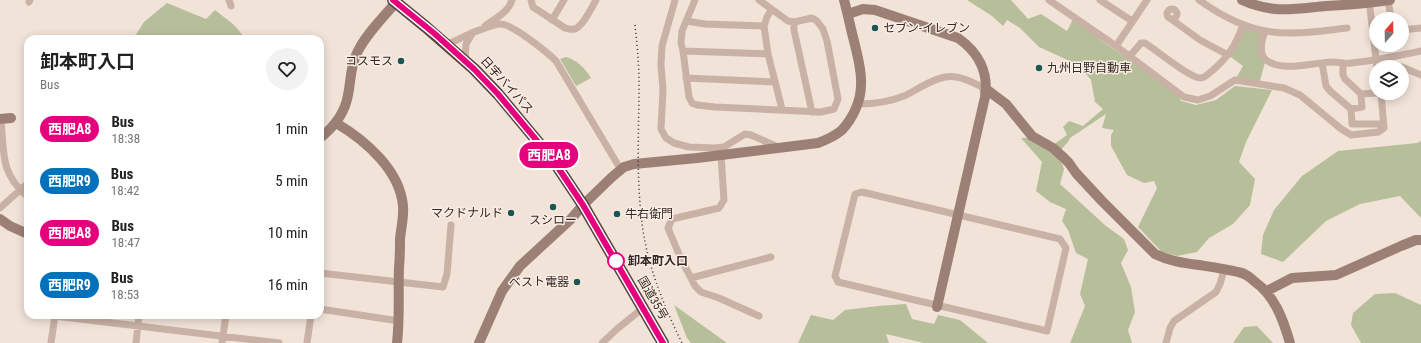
<!DOCTYPE html>
<html lang="en">
<head>
<meta charset="utf-8">
<style>
  :root { --surface:#fff; --page:#f2f2f2; --text:#222; --muted:#767676 }
  body { margin:0; font-family:"Roboto Condensed","Noto Sans JP",sans-serif; background:var(--page); color:var(--text); height:100vh; display:flex; flex-direction:column; font-size:15px; white-space:nowrap }
  * { box-sizing:border-box; margin:0 }
  p { font-size:13px; color:var(--muted) }
  .icon { flex:none; width:22px; height:22px; fill:none; stroke:currentColor; stroke-width:2; stroke-linecap:round; stroke-linejoin:round }
  .map { position:relative; flex:1; overflow:hidden }
  .side { position:absolute; left:24px; top:35px; width:300px; height:284px; display:flex; flex-direction:column; background:var(--surface); border-radius:12px; box-shadow:0 2px 10px #0003 }
  .side>* { flex:none }
  .badge { padding:0 8px; border-radius:13px; font-size:14px; line-height:26px }
  .needle { width:26px; rotate:20deg }
  .controls { position:absolute; left:1369px; top:12px; display:grid; gap:8px }
  .controls a { display:grid; place-items:center; width:40px; height:40px; border-radius:50%; background:var(--surface); box-shadow:0 2px 10px #0003; font-size:20px }
  .map>.badge { position:absolute; translate:-50% -50%; box-shadow:0 0 0 2px #fff }
  .round { display:grid; place-items:center; flex:none; width:42px; height:42px; border-radius:21px; background:var(--page) }
  .overview { display:flex; align-items:center; justify-content:space-between; height:68px; padding:0 16px }
  h1 { font-size:19px; font-weight:700; line-height:30px }
  ul { padding:0; list-style:none }
  li { display:flex; align-items:center; gap:12px; height:52px; padding:0 16px }
  li div { flex:1 }
  li b { display:block; font-size:15px }
  li em { font-style:normal }
  li .badge { min-width:44px; font-weight:700; text-align:center }
  .map>svg:first-child { display:block }
  .green { fill:#b6bf99 }
  .lines { fill:none; stroke-linecap:round; stroke-linejoin:round }
  .street { stroke:#c9b1a5; stroke-width:7 }
  .secondary { stroke:#9c8076; stroke-width:10 }
  .highway { stroke:#55423d; stroke-width:12 }
  .rail { stroke:#342926; stroke-width:1.5; stroke-dasharray:1 3; stroke-linecap:butt }
  .line-casing { stroke:#fff; stroke-width:9 }
  .line { stroke:#e6007e; stroke-width:6 }
  .poi-dot { fill:#1c5553; stroke:#f9ede4; stroke-width:1.5 }
  .stop-dot { fill:#fff; stroke:#e6007e; stroke-width:2 }
  .labels { text-anchor:middle; stroke-width:3; stroke-linejoin:round; paint-order:stroke }
  .poi-label { font-size:12px; fill:#342926; stroke:#f9ede4; text-anchor:start }
  .street-label { font-size:12px; fill:#342926; stroke:#f9ede4 }
  .stop-label { font-size:12px; font-weight:bold; fill:#342926; stroke:#f9ede4; text-anchor:start }
</style>
</head>
<body>
<div class="map">
<svg width="1421" height="343" viewBox="0 0 1421 343">
  <rect width="100%" height="100%" fill="#f1e3d8"/>
  <path class="green" d="M967,0H1011L1028,19L1041,14L1067,31L1074,17L1101,35L1099,39L1177,92L1181,101L1196,105L1216,100L1235,86L1272,90L1246,142L1239,162L1255,179L1250,205L1233,224L1209,238L1197,252L1177,256L1162,252L1138,227L1157,188L1154,181L1144,183L1127,175L1111,146V135L1114,130L1102,128L1106,114L1070,138L1068,142L1058,153L1064,169L1060,184L1106,226L1124,239L1128,250L1121,263L1131,287L1135,312L1128,330L1132,343H1070L1085,306L1080,294L1088,259L1076,253L1068,230L1062,221L1066,209L1050,202L1036,191L1042,162L1021,138H1029L1047,149L1067,135L1063,127L1069,121L1083,126L1103,109L1095,102L1091,80L1082,69L1072,62L1039,47L1020,28L1007,20L1003,26L992,16Z
    M167,3L206,19L215,10L233,24L246,39H133L144,22Z
    M1243,25L1265,31L1263,36L1266,59L1259,84L1235,80L1243,66L1228,55Z
    M566,57C577,60 585,68 591,78L576,86L560,59Z
    M1421,141V218L1400,196L1360,204L1326,221L1283,262L1261,254L1263,235L1274,210L1302,176L1338,151L1417,143Z
    M1395,293L1421,305V343H1361L1351,325L1353,313L1375,294Z
    M906,304L912,319L934,324L938,315L960,320L988,343H924L886,334L889,343H798L811,315L833,320L845,310L878,306Z
    M674,305L727,343H691L687,338Z
    M1257,326L1273,343H1233L1244,327Z"/>
  <g class="lines">
    <path class="street" d="M229,0L231,6
      M531,0L533,7L565,28C568,29 571,30 575,29C583,26 592,7 596,0
      M675,0L662,46L661,65L663,90L661,129L666,138L674,143L689,147L715,148L724,147L745,134L751,135L778,147
      M695,0L682,31L681,43L683,51L689,97L692,103L697,105L715,107L821,112L834,109L838,99L827,41L823,29L817,21L812,18L794,22L788,21L759,0
      M1049,0L1116,46L1147,0
      M1100,0L1132,21
      M1199,0C1253,39 1284,36 1347,28
      M1369,0L1377,67
      M1388,0L1391,19
      M29,2L30,0
      M1167 14a5 5 0 1 1 10 0a5 5 0 1 1-10 0Z
      M771,10L767,17L764,26L768,54L782,109
      M1171,19L1200,40L1228,55
      M552,20L564,0
      M686,21L705,24L764,26
      M794,22V30L812,112
      M485,26C494,19 509,12 512,0
      M1402,30L1421,28
      M1265,31C1262,40 1258,53 1266,60C1283,73 1314,62 1333,62C1339,62 1345,64 1351,63C1375,61 1398,56 1421,51
      M446,44C459,41 468,33 480,30C485,28 496,24 501,24C512,24 547,52 556,61L621,170
      M1116,46L1184,97L1198,100L1210,96L1235,80L1284,88L1300,95L1340,128L1351,135L1378,132L1384,128L1381,93
      M683,51L768,54
      M1130,56L1141,43H1145C1156,50 1190,78 1200,78C1205,78 1209,73 1213,70C1228,57 1236,45 1243,25
      M465,61L466,44L472,34
      M1322,63L1326,86L1330,91L1351,109L1362,107L1361,94L1377,93
      M1343,63V75L1345,79L1361,94
      M1402,67L1421,75
      M686,78L775,82
      M858,104C873,104 889,102 904,96C919,89 938,74 956,77C965,78 974,83 982,87L984,93
      M1351,109L1352,124H1383
      M1,119C4,152 0,174 28,197
      M721,155L724,200L719,208L672,219L668,228L681,259L691,278L771,257
      M862,192L1060,239L1066,248L1047,331L838,282L835,276L855,194Z
      M0,208L28,183
      M320,273L443,287L447,274L451,225
      M691,278L695,286L701,292L719,298L759,316
      M320,309L399,321
      M55,316L279,343
      M51,343L55,315
      M136,343L139,315
      M222,343L226,315
      M307,343L311,315
      M602,343L617,329L643,308
      M1166,343L1170,328L1174,321L1216,292L1220,284L1224,270"/>
    <path class="secondary" d="M1242,0C1273,14 1294,9 1326,6C1347,5 1369,3 1390,0
      M848,14L863,9L875,10L958,38C978,52 989,72 985,97L937,307
      M986,89L1006,104L1032,136L1053,148L1063,157L1069,163L1076,173L1102,201L1155,254C1169,261 1183,263 1199,265C1212,267 1226,269 1238,272C1244,273 1250,277 1254,281C1275,296 1283,319 1290,343
      M0,119L11,118
      M336,123C365,140 400,170 403,206C404,217 401,228 400,239C400,248 400,257 399,267C398,292 400,317 397,343
      M320,138C334,127 345,113 348,95C351,81 350,67 357,53C365,35 383,18 396,2
      M0,219L10,226L28,234
      M1267,291L1292,278L1336,275L1401,246L1416,240H1421
      M479,343L502,291L520,266L571,219L583,205L612,177L624,167L634,164L697,158L818,143C826,140 835,136 842,130C853,118 861,101 861,85C862,72 858,58 855,45C851,30 848,15 844,0"/>
    <path class="highway" d="M393,0L426,27L474,69L498,94L553,160L583,205L663,343"/>
    <path class="rail" d="M635,25C637,44 639,63 639,83C639,129 636,176 642,223C647,265 663,304 682,343"/>
  </g>
  <g class="lines">
    <defs>
      <path id="line" d="M393,0L435,34L474,69L498,94L553,160L583,205L663,343"/>
    </defs>
    <use href="#line" class="line-casing"/>
    <use href="#line" class="line"/>
  </g>
  <g class="poi-dot">
    <circle cx="875" cy="28" r="4"/>
    <circle cx="401" cy="61" r="4"/>
    <circle cx="1039" cy="68" r="4"/>
    <circle cx="553" cy="207" r="4"/>
    <circle cx="511" cy="213" r="4"/>
    <circle cx="617" cy="214" r="4"/>
    <circle cx="577" cy="282" r="4"/>
  </g>
  <circle class="stop-dot" cx="616" cy="261" r="8"/>
  <g class="labels">
    <g class="poi-label">
      <text x="883" y="32">セブン-イレブン</text>
      <text x="393" y="65" text-anchor="end">コスモス</text>
      <text x="1047" y="72">九州日野自動車</text>
      <text x="503" y="217" text-anchor="end">マクドナルド</text>
      <text x="625" y="218">牛右衛門</text>
      <text x="553" y="224" text-anchor="middle">スシロー</text>
      <text x="569" y="286" text-anchor="end">ベスト電器</text>
    </g>
    <g class="street-label">
      <text transform="translate(507 85) rotate(48)" y="4">日宇バイパス</text>
      <text transform="translate(653 298) rotate(60)" y="4">国道35号</text>
    </g>
    <g class="stop-label">
      <text x="628" y="265">卸本町入口</text>
    </g>
  </g>
</svg>
<div class="controls">
<a><svg class="needle" viewBox="-14 -14 28 28"><path d="M0-13l5 13h-10z" fill="#e53935"/><path d="M0 13l5-13h-10z" fill="#767676"/></svg></a>
<a><svg class="icon" aria-label="layers" viewBox="0 0 24 24"><path d="M12 4l9 5-9 5-9-5zM3 14l9 5 9-5"/></svg></a>
</div>
<b class="badge" style="left:549px;top:155px;background:#e6007e;color:#fff">西肥A8</b>
<section class="side">
<div class="overview"><div><h1>卸本町入口</h1><p>Bus</p></div><a class="round"><svg class="icon" aria-label="heart" viewBox="0 0 24 24"><path d="M12 20l-8-8c-3-5 5-10 8-4 3-6 11-1 8 4z"/></svg></a></div>
<ul>
<li><span class="badge" style="background:#e6007e;color:#fff">西肥A8</span><div><b>Bus</b><p>18:38</p></div><em>1 min</em></li>
<li><span class="badge" style="background:#0072bc;color:#fff">西肥R9</span><div><b>Bus</b><p>18:42</p></div><em>5 min</em></li>
<li><span class="badge" style="background:#e6007e;color:#fff">西肥A8</span><div><b>Bus</b><p>18:47</p></div><em>10 min</em></li>
<li><span class="badge" style="background:#0072bc;color:#fff">西肥R9</span><div><b>Bus</b><p>18:53</p></div><em>16 min</em></li>
</ul>
</section>
</div>
</body>
</html>
